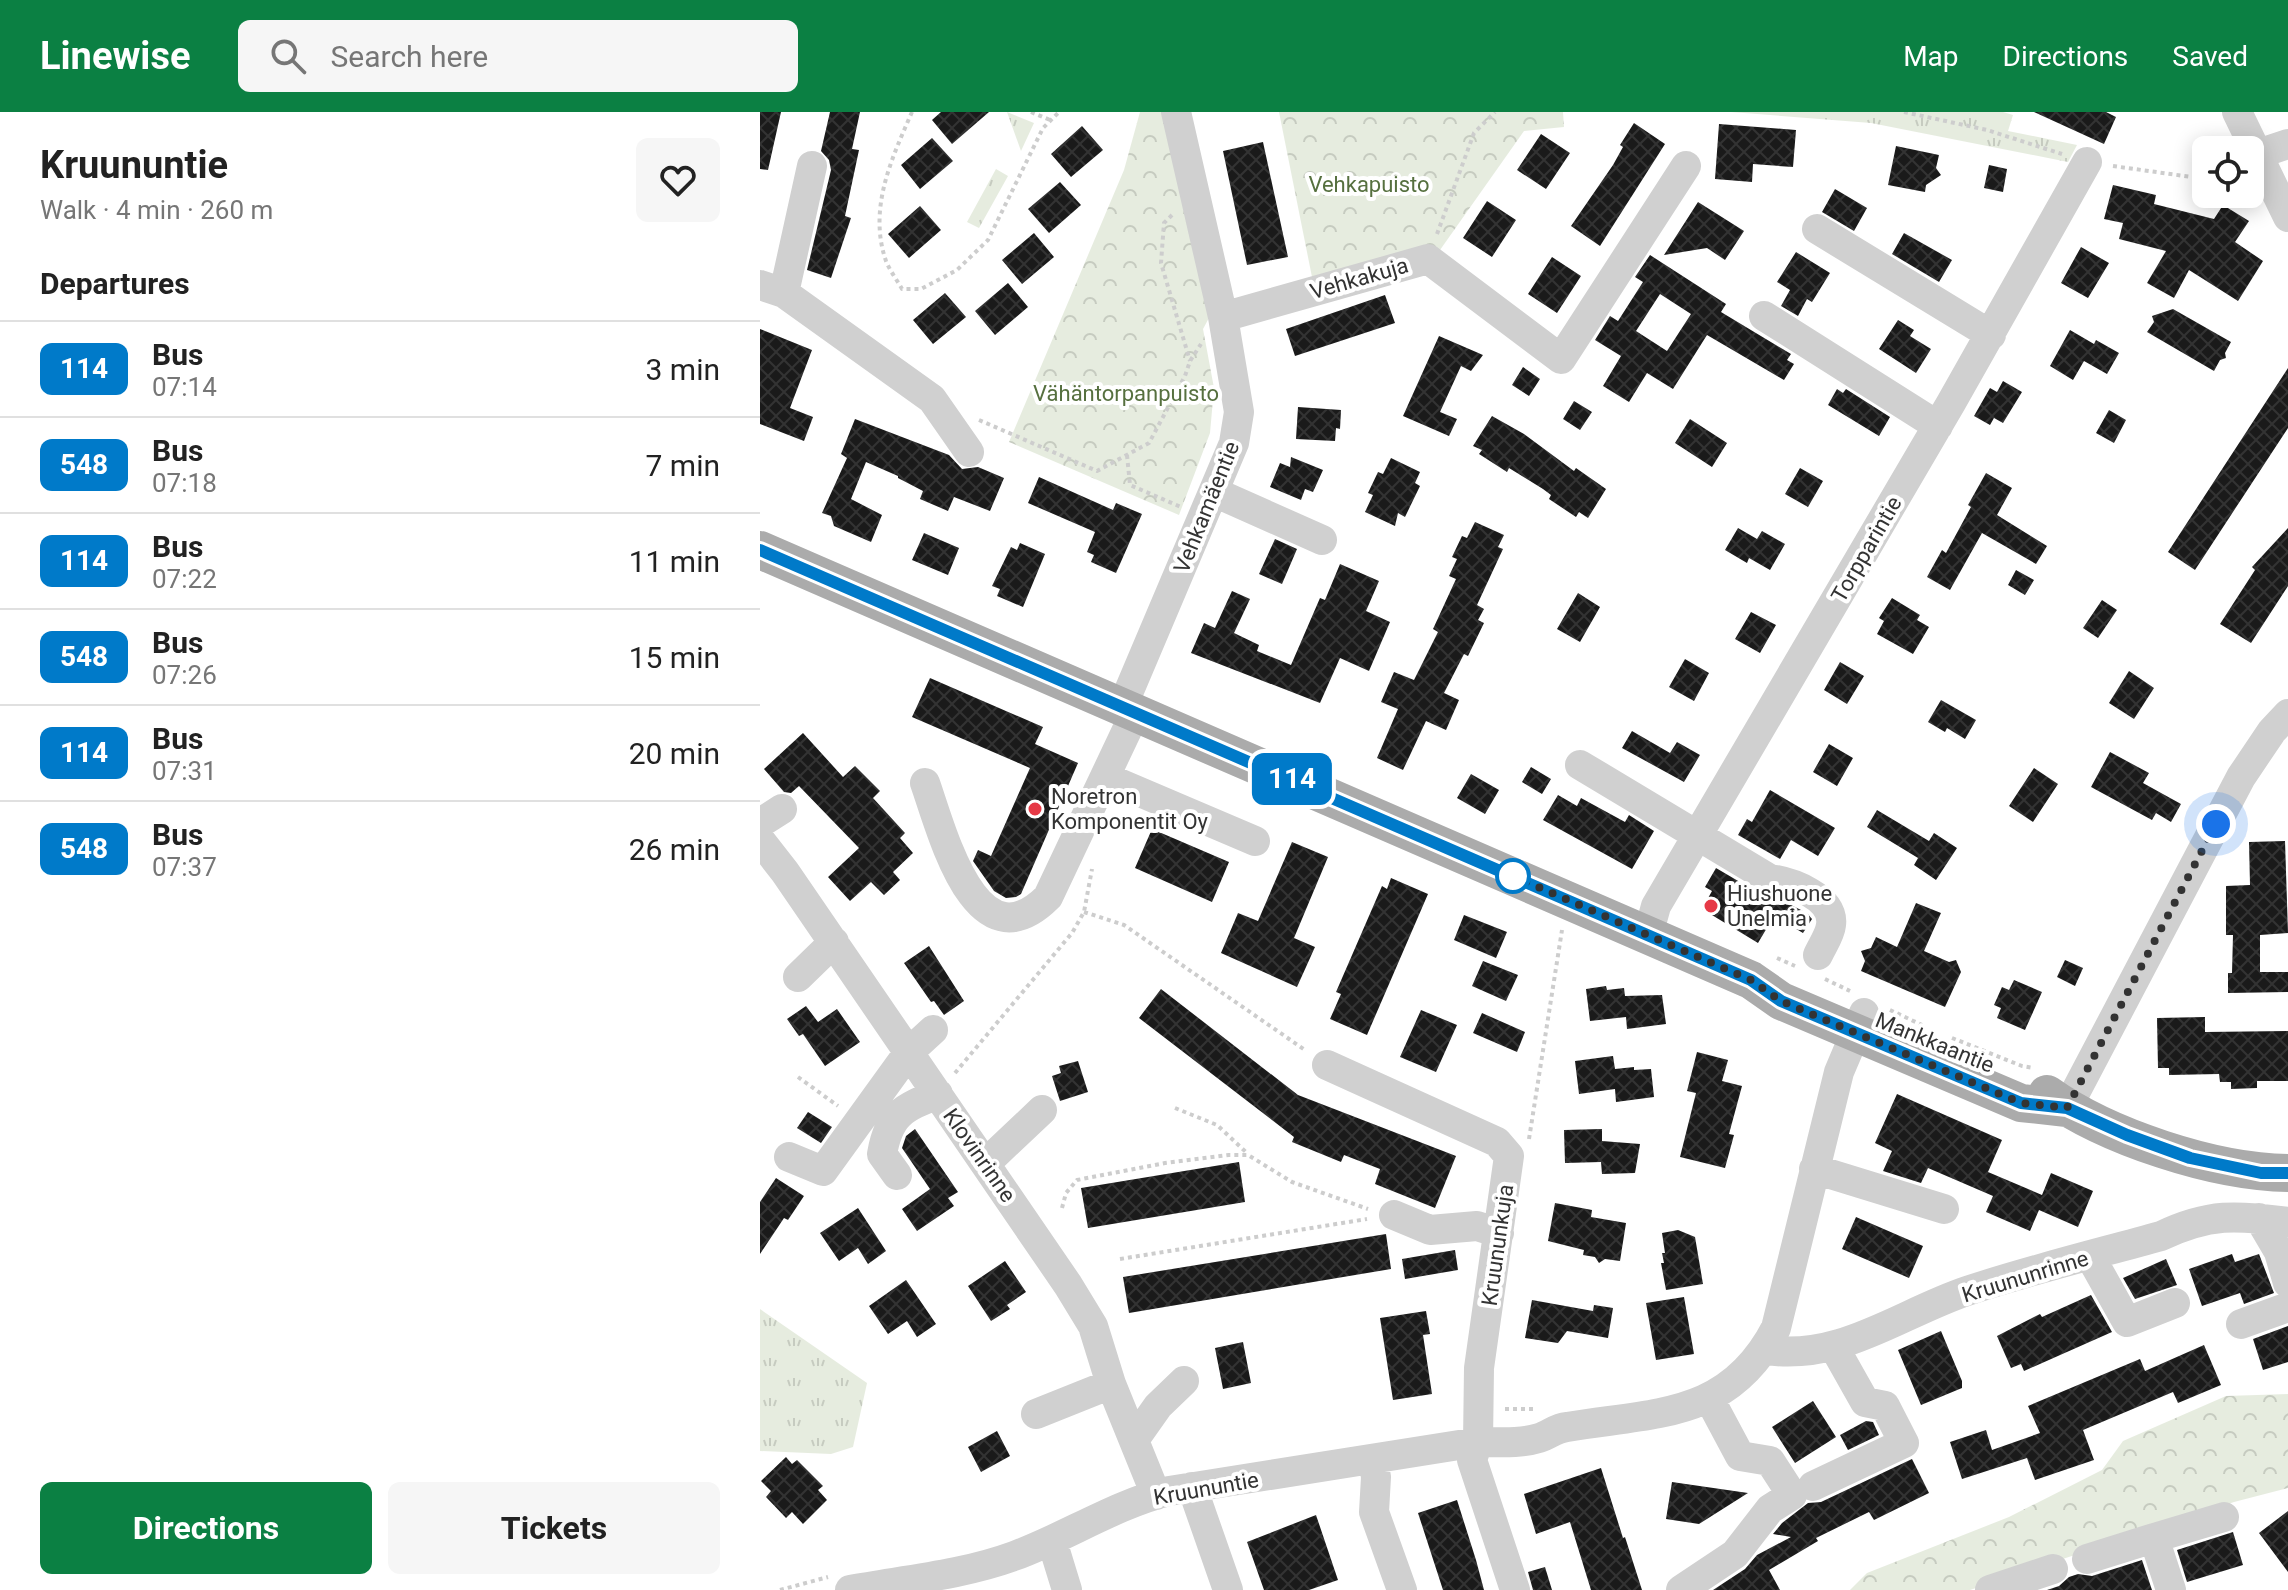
<!DOCTYPE html>
<html lang="en">
<head>
<meta charset="utf-8">
<style>
  :root { --surface:#fff; --page:#f6f6f6; --text:#222; --muted:#767676; --line:#e0e0e0; --accent:#0b8043 }
  body { margin:0; font-family:Roboto,sans-serif; background:var(--page); color:var(--text); height:100vh; display:flex; flex-direction:column; font-size:30px; white-space:nowrap }
  * { box-sizing:border-box; margin:0 }
  p { font-size:26px; color:var(--muted) }
  .icon { flex:none; width:44px; height:44px; fill:none; stroke:currentColor; stroke-width:2; stroke-linecap:round; stroke-linejoin:round }
  .map { position:relative; flex:1; overflow:hidden }
  .details { display:flex; flex-direction:column; background:var(--surface); width:760px }
  .details>* { flex:none }
  .badge { padding:0 16px; border-radius:12px; font-size:28px; line-height:52px }
  .buttons { position:absolute; left:1432px; top:24px; display:grid; gap:16px }
  .buttons a { display:grid; place-items:center; width:72px; height:72px; border-radius:12px; background:var(--surface); box-shadow:0 4px 20px #0003; font-size:40px }
  .you { position:absolute; width:40px; height:40px; margin:-20px; border:6px solid #fff; border-radius:50%; background:#1a73e8; box-shadow:0 0 0 12px #1a73e833 }
  .map>.badge { position:absolute; translate:-50% -50%; box-shadow:0 0 0 4px #fff }
  h2 { padding:0 40px; font-size:30px; line-height:72px }
  .round { display:grid; place-items:center; flex:none; width:84px; height:84px; border-radius:12px; background:var(--page) }
  .headline { display:flex; align-items:center; justify-content:space-between; height:136px; padding:0 40px }
  h1 { font-size:38px; font-weight:700; line-height:60px }
  .button { display:flex; gap:16px; margin-top:auto; padding:16px 40px }
  .button a { flex:1; height:92px; border-radius:12px; background:var(--accent); color:#fff; font-size:32px; font-weight:700; line-height:92px; text-align:center }
  .button a+a { background:var(--page); color:var(--text) }
  ul { padding:0; list-style:none }
  li { display:flex; align-items:center; gap:24px; height:96px; padding:0 40px; border-top:2px solid var(--line) }
  li div { flex:1 }
  li b { display:block; font-size:30px }
  li em { font-style:normal }
  li .badge { min-width:88px; font-weight:700; text-align:center }
  header { display:flex; align-items:center; gap:48px; box-sizing:border-box; height:112px; padding:0 40px; background:var(--accent); color:#fff }
  header strong { font-size:38px }
  nav { display:flex; gap:44px; margin-inline-start:auto; font-size:28px }
  .search { width:560px; height:72px; background:var(--page); display:flex; align-items:center; gap:20px; box-sizing:border-box; padding:0 28px; border-radius:12px; color:var(--muted); font-size:30px }
  main { display:flex; flex:1; min-height:0 }
  .map>svg:first-child { display:block }
  .grass { fill:url(#grass-tufts) }
  .forest { fill:url(#forest-crowns) }
  .building { fill:url(#building-cross-hatch); fill-rule:evenodd }
  .lines { fill:none; stroke-linecap:round; stroke-linejoin:round }
  .path { stroke:#cdcdcd; stroke-width:4; stroke-dasharray:4 4; stroke-linecap:butt }
  .minor { stroke:#d0d0d0; stroke-width:30 }
  .major { stroke:#ababab; stroke-width:38 }
  .line-casing { stroke:#fff; stroke-width:18 }
  .line { stroke:#007ac9; stroke-width:12 }
  .walk { stroke:#333; stroke-width:8; stroke-dasharray:0 14.4 }
  .poi-dot { fill:#e63946; stroke:#fff; stroke-width:3 }
  .stop-dot { fill:#fff; stroke:#007ac9; stroke-width:4 }
  .labels { text-anchor:middle; stroke-width:8; stroke-linejoin:round; paint-order:stroke }
  .park-label { font-size:22px; fill:#56703f; stroke:#fff }
  .street-label { font-size:22px; fill:#333; stroke:#fff }
  .poi-label { font-size:22px; fill:#333; stroke:#fff; text-anchor:start }
</style>
</head>
<body>
<header>
<strong>Linewise</strong>
<div class="search"><svg class="icon" aria-label="search" viewBox="0 0 24 24"><circle cx="10" cy="10" r="6"/><path d="M15 15l6 6"/></svg>Search here</div>
<nav><a>Map</a><a>Directions</a><a>Saved</a></nav>
</header>
<main>
<section class="details">
<div class="headline"><div><h1>Kruununtie</h1><p>Walk · 4 min · 260 m</p></div><a class="round"><svg class="icon" aria-label="heart" viewBox="0 0 24 24"><path d="M12 20l-8-8c-3-5 5-10 8-4 3-6 11-1 8 4z"/></svg></a></div>
<h2>Departures</h2>
<ul>
<li><span class="badge" style="background:#007ac9;color:#fff">114</span><div><b>Bus</b><p>07:14</p></div><em>3 min</em></li>
<li><span class="badge" style="background:#007ac9;color:#fff">548</span><div><b>Bus</b><p>07:18</p></div><em>7 min</em></li>
<li><span class="badge" style="background:#007ac9;color:#fff">114</span><div><b>Bus</b><p>07:22</p></div><em>11 min</em></li>
<li><span class="badge" style="background:#007ac9;color:#fff">548</span><div><b>Bus</b><p>07:26</p></div><em>15 min</em></li>
<li><span class="badge" style="background:#007ac9;color:#fff">114</span><div><b>Bus</b><p>07:31</p></div><em>20 min</em></li>
<li><span class="badge" style="background:#007ac9;color:#fff">548</span><div><b>Bus</b><p>07:37</p></div><em>26 min</em></li>
</ul>
<div class="button"><a>Directions</a><a>Tickets</a></div>
</section>
<div class="map">
<svg width="1528" height="1478" viewBox="0 0 1528 1478">
  <defs>
    <pattern id="grass-tufts" width="24" height="20" patternUnits="userSpaceOnUse" patternTransform="scale(2)"><rect width="24" height="20" fill="#e6ecdf"/><path d="M3 7l-1-3M5 7V3M7 7l1-3M15 17l-1-3M17 17v-4M19 17l1-3" fill="none" stroke="#c6cbc0"/></pattern>
    <pattern id="forest-crowns" width="20" height="18" patternUnits="userSpaceOnUse" patternTransform="scale(2)"><rect width="20" height="18" fill="#e6ecdf"/><path d="M2 6a3 3 0 1 1 6 0M12 15a3 3 0 1 1 6 0" fill="none" stroke="#c6cbc0"/></pattern>
    <pattern id="building-cross-hatch" width="8" height="8" patternUnits="userSpaceOnUse" patternTransform="scale(2)"><rect width="8" height="8" fill="#1a1a1a"/><path d="M0 0l8 8M0 8l8-8" fill="none" stroke="#333"/></pattern>
  </defs>
  <rect width="100%" height="100%" fill="#fff"/>
  <path class="grass" d="M247,0L274,11L261,39Z
    M971,0H1243L1253,3L1248,19L1317,33L1308,50L1111,11Z
    M236,57L248,64L219,116L207,110Z
    M0,1197L107,1271L93,1335L71,1342L0,1339Z"/>
  <path class="forest" d="M380,0H403L450,204L443,217L454,276L450,321L419,403L249,330L364,58Z
    M519,0H803L804,15L764,19L680,138L552,165Z
    M1528,1282V1376L1474,1390L1210,1478H1090L1107,1461L1249,1405L1342,1358L1363,1329L1466,1284Z"/>
  <path class="building" d="M0,0H21L8,58L0,57Z
    M70,0H100L92,37L99,38L85,104L91,106L71,166L47,158L71,58L69,48L61,39Z
    M181,0H229L192,32L172,8Z
    M1274,0H1346L1356,5L1344,32Z
    M874,11L905,32L840,134L811,114L853,53L863,35L860,33Z
    M959,12L1036,18L1033,55L993,52L992,70L955,67Z
    M322,14L343,38L311,65L291,42Z
    M781,22L810,41L786,77L757,58Z
    M172,26L193,49L160,77L141,53Z
    M503,30L528,145L487,153L463,39Z
    M1136,34L1179,43L1176,56L1181,63L1166,73L1165,80L1128,73Z
    M1229,53L1247,57L1243,80L1224,76Z
    M300,70L321,93L289,121L268,97Z
    M1353,73L1396,83L1394,92L1454,107L1463,93L1489,109L1475,130L1503,149L1478,189L1429,158L1414,186L1387,171L1406,139L1359,127L1363,111L1344,107Z
    M1075,77L1107,96L1094,119L1062,100Z
    M727,89L756,108L732,145L703,126Z
    M938,90L984,119L965,148L947,136L904,143Z
    M160,94L181,118L149,146L128,122Z
    M274,121L294,145L262,172L242,148Z
    M1144,121L1192,148L1179,170L1132,142Z
    M1321,135L1349,151L1328,186L1301,171Z
    M1036,140L1070,161L1052,190L1047,187L1038,204L1021,194L1030,178L1017,170Z
    M890,143L966,192L961,200L1031,242L1027,248L1034,252L1024,268L947,223L913,277L887,261L869,290L843,274L861,244L835,228L850,204L858,209L883,170L875,165ZM900,182L931,202L907,239L876,219Z
    M792,145L821,164L797,201L768,182Z
    M248,171L268,195L235,223L215,199Z
    M185,181L206,205L173,232L153,208Z
    M625,183L635,211L535,244L526,217Z
    M1413,197L1471,230L1465,241L1466,246L1460,248L1454,259L1387,220L1394,210L1392,204Z
    M1138,208L1154,218L1150,224L1171,237L1156,261L1119,237Z
    M0,217L52,238L30,296L53,305L44,329L0,312Z
    M1310,218L1334,232L1336,228L1359,241L1347,262L1324,249L1313,268L1290,254Z
    M679,224L723,243L711,259L701,254L680,300L697,307L689,324L643,304Z
    M763,255L780,267L769,284L752,273Z
    M1528,256V316L1435,458L1408,440Z
    M1243,269L1262,280L1243,311L1234,306L1230,313L1214,304L1230,276L1237,280Z
    M1077,277L1083,281L1086,277L1130,305L1119,324L1068,293Z
    M814,289L832,300L820,318L803,307Z
    M538,295L581,298L580,317L576,316L575,329L536,327Z
    M1349,298L1366,308L1354,331L1336,321Z
    M732,304L764,322L814,359L816,356L846,377L828,406L819,400L816,405L789,387L791,383L783,377L749,356L747,360L719,342L722,338L713,334Z
    M95,307L189,343L202,357L218,355L244,366L230,399L194,385L188,399L160,387L163,379L138,366V364L106,350L91,387L122,403L111,430L74,414L71,404L62,401L87,346L81,342Z
    M930,307L967,331L952,355L915,331Z
    M531,345L563,358L553,380L545,377L541,388L510,375L520,351L530,355Z
    M631,346L660,360L655,371L660,374L645,405L638,401L635,414L605,400L613,383L608,381L618,360L623,362Z
    M1040,356L1063,369L1048,395L1025,382Z
    M1226,361L1252,376L1237,403L1287,434L1276,452L1222,421L1190,478L1167,465L1182,438L1186,441L1211,395L1208,393Z
    M279,365L353,398L356,391L382,402L356,461L331,450L334,443L327,440L335,420L268,391Z
    M715,410L744,423L738,435L743,437L717,493L724,497L718,508L724,511L708,544L704,542L684,581L699,588L686,618L666,609L643,658L617,646L638,597L621,590L634,560L654,568L678,520L673,517L696,467L689,464L697,447L692,445L702,424L707,426Z
    M978,416L997,427L1002,419L1025,432L1010,458L989,446L987,451L965,438Z
    M1528,416V474L1491,531L1460,512L1495,458L1492,455Z
    M164,421L199,436L188,463L152,448Z
    M515,427L537,437L522,472L499,462Z
    M260,431L285,442L263,495L237,484L240,477L232,474L251,435L257,438Z
    M580,452L619,469L606,499L630,510L609,559L580,546L560,591L431,541L444,511L455,516L472,479L490,487L474,521L499,533L497,539L531,553L560,486L565,488Z
    M1256,458L1274,468L1265,483L1248,473Z
    M818,481L840,495L820,530L797,517Z
    M1132,486L1160,503L1157,508L1169,515L1153,542L1117,522L1124,509L1119,506Z
    M1342,488L1357,498L1338,526L1323,516Z
    M991,500L1016,513L1000,541L975,527Z
    M925,547L949,561L934,589L909,575Z
    M1080,550L1104,564L1087,592L1064,578Z
    M1369,559L1394,576L1374,607L1349,591Z
    M170,566L283,615L275,632L318,651L261,782L256,785L246,786L234,779L213,749L218,738L231,744L270,656L152,605Z
    M1181,588L1216,608L1205,627L1187,616L1185,620L1168,610Z
    M872,619L910,641L917,630L940,643L924,670L862,636Z
    M43,621L83,665L95,654L120,679L113,686L145,721L140,726L153,741L133,760L140,768L124,783L111,770L90,789L68,765L99,736L39,674L31,681L24,680L4,657Z
    M1069,632L1093,646L1077,674L1053,660Z
    M1350,640L1389,661L1383,671L1421,692L1411,710L1396,701L1392,708L1331,675Z
    M771,655L791,667L782,682L762,670Z
    M1274,656L1298,672L1273,710L1249,694Z
    M711,662L739,678L725,702L697,686Z
    M1010,678L1075,716L1058,744L1031,728L1020,747L978,723L987,707L992,710Z
    M798,683L817,694L821,686L865,710L869,703L894,719L872,757L783,708Z
    M1117,698L1169,729L1174,721L1197,736L1176,768L1154,753L1158,746L1107,715Z
    M392,717L469,750L452,790L375,756Z
    M1525,729L1528,821L1500,823V860H1528V880L1468,881V861H1472L1473,823H1466V774L1490,773L1489,730Z
    M532,730L568,745L534,826L555,835L537,875L461,841L478,801L498,809Z
    M956,756L1014,790L1016,787L1023,789L1047,801L1052,807L1043,821L1014,804L998,831L942,797L952,779L945,775Z
    M631,766L668,782L607,923L570,907L581,882L576,880L622,774L627,777Z
    M1156,791L1181,801L1164,839L1189,850L1196,848L1201,860L1185,895L1101,859L1105,849L1101,839L1111,836L1116,825L1137,835Z
    M704,803L747,820L736,846L694,828Z
    M169,834L204,889L184,903L174,889L171,890L144,851Z
    M1305,848L1323,856L1315,874L1297,865Z
    M723,849L758,863L746,889L712,874Z
    M1254,868L1282,880L1265,918L1237,906L1241,896L1234,893L1242,875L1249,878Z
    M846,874L847,878L864,876L865,884L902,883L906,912L867,917L866,905L830,909L826,877Z
    M401,877L538,983L696,1044L675,1096L615,1072L620,1057L584,1043L581,1050L532,1030L534,1025L379,906Z
    M46,894L58,910L77,897L100,930L65,954L43,922L39,924L27,907Z
    M661,898L697,913L676,960L640,945Z
    M722,901L765,920L757,940L713,921Z
    M1445,905V920L1528,919V969H1497V976L1471,977V970H1460L1459,962L1409,963V956H1398L1397,906Z
    M937,940L968,948L962,969L982,974L969,1022L974,1023L965,1056L920,1045L936,981L927,979Z
    M853,944L855,957L874,955V958L891,957L894,985L856,990L855,977L819,982L815,949Z
    M318,949L328,980L300,989L292,964L301,961L299,954Z
    M1137,982L1242,1028L1228,1060L1282,1083L1291,1061L1333,1079L1318,1115L1279,1098L1270,1119L1226,1100L1233,1084L1168,1056L1161,1071L1123,1059L1132,1039L1115,1031Z
    M48,1000L72,1015L61,1031L37,1016Z
    M155,1017L198,1080L188,1086L194,1094L157,1119L142,1097L170,1077L142,1036L146,1024Z
    M842,1017V1029L880,1032L875,1061L842,1062L841,1050L805,1051L804,1018Z
    M479,1050L485,1090L328,1116L321,1076Z
    M16,1066L44,1084L28,1108L24,1106L0,1142V1090Z
    M795,1091L832,1098L831,1105L866,1111L860,1149L845,1147L839,1151L835,1145L823,1143L824,1138L788,1129Z
    M98,1096L126,1139L108,1152L98,1136L79,1149L60,1121Z
    M1096,1105L1163,1134L1149,1166L1082,1137Z
    M918,1118L935,1125L943,1172L906,1178L901,1151H904L902,1141H905L902,1121Z
    M626,1122L631,1157L369,1201L363,1165Z
    M695,1138L698,1158L645,1167L642,1147Z
    M1472,1142L1475,1150L1499,1142L1514,1181L1484,1192L1480,1181L1442,1194L1429,1157Z
    M1406,1147L1417,1173L1375,1187L1363,1166Z
    M245,1149L266,1180L247,1193L250,1197L231,1209L208,1174Z
    M146,1168L176,1212L157,1225L147,1209L128,1222L109,1194Z
    M1331,1183L1352,1220L1264,1259L1261,1252L1251,1256L1237,1224L1280,1202L1282,1205Z
    M924,1185L934,1242L896,1248L886,1191Z
    M772,1188L833,1199L834,1193L853,1196L848,1226L807,1219L798,1231L765,1226Z
    M666,1199L670,1222L663,1223L672,1282L633,1288L620,1206Z
    M1528,1214V1250L1503,1258L1493,1227Z
    M1181,1219L1202,1269V1276L1161,1293L1138,1238Z
    M483,1230L491,1271L463,1277L455,1236Z
    M1444,1233L1461,1273L1418,1291L1413,1280L1323,1318L1334,1348L1275,1368L1267,1346L1202,1367L1190,1330L1226,1318L1232,1338L1280,1321L1268,1294L1380,1247L1385,1259Z
    M1053,1289L1076,1325L1035,1351L1012,1315Z
    M1106,1309L1113,1310L1119,1323L1088,1338L1080,1323Z
    M237,1319L250,1344L221,1360L208,1335Z
    M26,1345L32,1352L37,1348L63,1374L58,1378L67,1388L43,1412L32,1400L26,1406L6,1385L11,1379L1,1369Z
    M1152,1347L1169,1381L1114,1408L1109,1400L1056,1426L1058,1429L1009,1458L1020,1478H953L985,1457L997,1443L1031,1425L1013,1422L1022,1411L1048,1391L1061,1390Z
    M841,1356L863,1426L865,1425L882,1478H831L810,1410L776,1422L764,1382Z
    M912,1370L988,1381L939,1412L906,1407Z
    M697,1388L716,1448L724,1478H683L658,1401Z
    M1528,1399V1460L1499,1421Z
    M556,1403L578,1468L549,1478H504L487,1430Z
    M1473,1420L1483,1453L1427,1470L1417,1438Z
    M1382,1448L1392,1478H1287L1299,1474L1309,1465L1318,1462L1332,1464Z
    M785,1455L792,1478H773L768,1460Z"/>
  <g class="lines">
    <path class="path" d="M152,0C131,48 108,97 126,149C130,159 137,168 142,177H161L197,158L228,128L283,16L299,0
      M271,0L290,8
      M1144,0L1227,18L1302,42
      M1353,54L1446,67
      M412,103L404,111L401,151L430,249
      M677,122L714,21L735,0
      M219,308L337,359L389,331L425,264L430,249L441,232
      M367,343L370,373L421,395
      M324,800L364,813L545,938
      M1017,846L1035,854
      M1065,867L1090,879
      M1130,898L1162,913
      M1192,926L1262,954L1274,956
      M195,961L312,821L324,800L332,757
      M38,965L78,994
      M415,996L457,1013L487,1041
      M769,1027L802,818
      M302,1096L306,1081L317,1068L405,1051L469,1043H488L532,1070L608,1097
      M360,1147L607,1107
      M745,1297H776
      M20,1478L68,1465"/>
    <path class="minor" d="M1477,0L1528,105
      M1498,42L1528,32
      M1057,117L1231,223
      M0,173L24,181L172,287L209,340
      M24,181L52,54
      M1004,204L1178,314
      M463,205L668,147L801,247L926,54
      M454,380L562,428
      M363,593L474,331L479,300L463,205L416,0
      M820,653L1010,767C1031,770 1075,785 1071,813C1070,823 1062,834 1058,843
      M347,666L495,729
      M165,671C182,719 216,857 288,785L376,599
      M0,711L22,697
      M0,728L25,760L308,1173L333,1214L351,1272L396,1383
      M888,823L896,794L1191,291L1327,50
      M38,865L74,830
      M567,953L737,1030L749,1044L719,1256L718,1330L712,1348L755,1478
      M1307,996L1481,665L1512,619L1528,602
      M29,1045L63,1059L149,940L173,918
      M226,1051L282,998
      M1054,1057L1184,1097
      M137,1063L122,1042C129,1002 143,996 178,982
      M634,1103L670,1118L717,1114L739,1121
      M1499,1106L1519,1140L1528,1171
      M1330,1144L1367,1210L1415,1191
      M1481,1212L1528,1195
      M1006,1238C1081,1249 1139,1202 1207,1179C1270,1158 1336,1142 1401,1124C1449,1101 1477,1103 1528,1110
      M276,1302L351,1272
      M374,1328L398,1294L424,1269
      M613,1348L616,1365L614,1400L642,1478
      M1053,1374L1144,1331L1125,1294L1105,1290L1074,1235
      M432,1375L468,1478
      M1394,1426L1464,1405
      M292,1429L307,1478
      M1327,1447L1394,1426L1411,1478
      M90,1478C145,1468 202,1463 254,1444C306,1425 354,1393 409,1379L718,1330C738,1330 760,1332 779,1326C789,1323 796,1316 807,1315C895,1300 969,1307 1016,1216L1079,960L1104,901
      M921,1478L975,1442L1010,1397L1032,1383L1010,1349L980,1344L949,1286
      M1230,1478L1293,1457"/>
    <path class="major" d="M0,438L991,868L1021,889L1261,991L1307,996
      M1287,982C1347,1025 1454,1060 1528,1061"/>
  </g>
  <g class="lines">
    <defs>
      <path id="line" d="M0,438L991,868L1021,889L1261,991L1307,996L1367,1023L1430,1046L1501,1061H1528"/>
    </defs>
    <use href="#line" class="line-casing"/>
    <use href="#line" class="line"/>
    <path class="walk" d="M753,764L991,868L1021,889L1261,991L1307,996L1456,712"/>
  </g>
  <g class="poi-dot">
    <circle cx="275" cy="697" r="8"/>
    <circle cx="951" cy="794" r="8"/>
  </g>
  <circle class="stop-dot" cx="753" cy="764" r="16"/>
  <g class="labels">
    <g class="park-label">
      <text x="609" y="80">Vehkapuisto</text>
      <text x="366" y="289">Vähäntorpanpuisto</text>
    </g>
    <g class="street-label">
      <text transform="translate(599 166) rotate(-16)" y="8">Vehkakuja</text>
      <text transform="translate(446 395) rotate(-68)" y="8">Vehkamäentie</text>
      <text transform="translate(1106 437) rotate(-60)" y="8">Torpparintie</text>
      <text transform="translate(1175 930) rotate(22)" y="8">Mankkaantie</text>
      <text transform="translate(220 1043) rotate(55)" y="8">Klovinrinne</text>
      <text transform="translate(737 1133) rotate(-82)" y="8">Kruununkuja</text>
      <text transform="translate(1265 1164) rotate(-17)" y="8">Kruununrinne</text>
      <text transform="translate(446 1376) rotate(-10)" y="8">Kruununtie</text>
    </g>
    <g class="poi-label">
      <text x="291" y="692">Noretron<tspan x="291" dy="25">Komponentit Oy</tspan></text>
      <text x="967" y="789">Hiushuone<tspan x="967" dy="25">Unelmia</tspan></text>
    </g>
  </g>
</svg>
<div class="buttons">
<a><svg class="icon" aria-label="locate" viewBox="0 0 24 24"><circle cx="12" cy="12" r="6"/><path d="M12 2v4M12 18v4M2 12h4M18 12h4"/></svg></a>
</div>
<div class="you" style="left:1456px;top:712px"></div>
<b class="badge" style="left:532px;top:667px;background:#007ac9;color:#fff">114</b>
</div>
</main>
</body>
</html>
